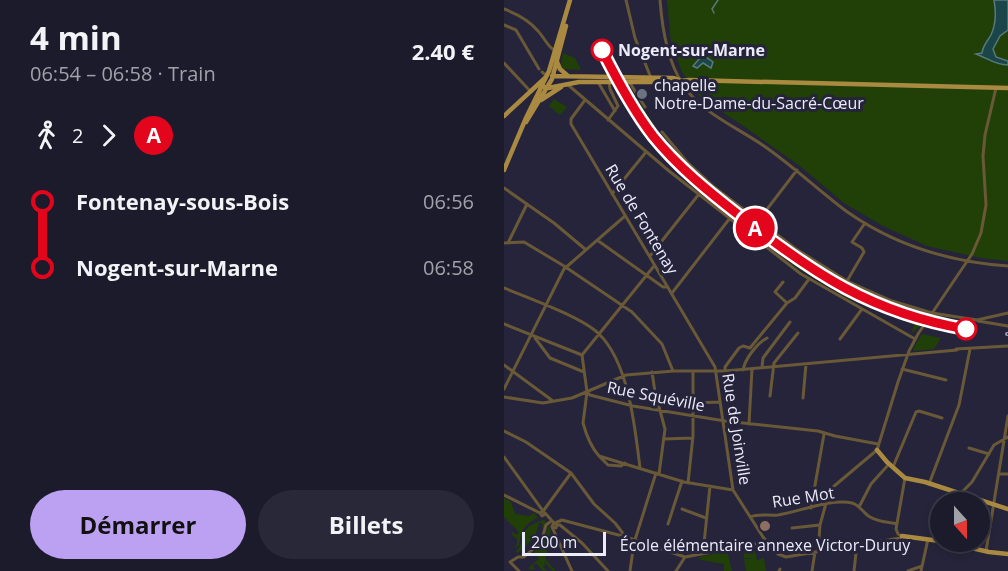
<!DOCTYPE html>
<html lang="fr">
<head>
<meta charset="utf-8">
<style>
  :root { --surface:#1c1b2c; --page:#292838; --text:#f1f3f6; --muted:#a0a1a9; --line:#3a3948; --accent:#bca0f2 }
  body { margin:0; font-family:"Open Sans",sans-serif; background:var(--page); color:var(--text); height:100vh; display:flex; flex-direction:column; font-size:22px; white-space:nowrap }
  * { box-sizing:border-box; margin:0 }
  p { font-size:20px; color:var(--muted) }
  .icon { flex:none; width:33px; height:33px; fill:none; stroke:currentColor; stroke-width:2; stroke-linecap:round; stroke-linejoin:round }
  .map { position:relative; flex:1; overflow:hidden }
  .side { display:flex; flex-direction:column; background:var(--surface); width:504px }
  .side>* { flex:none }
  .badge { padding:0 12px; border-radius:20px; font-size:21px; line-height:39px }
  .needle { width:39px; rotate:159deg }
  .tools { position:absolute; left:426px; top:492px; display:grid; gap:12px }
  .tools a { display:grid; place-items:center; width:60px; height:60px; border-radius:50%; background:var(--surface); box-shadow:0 3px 9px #0003,0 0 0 2px var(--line); font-size:30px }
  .scale { position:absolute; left:18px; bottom:15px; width:84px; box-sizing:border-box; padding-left:6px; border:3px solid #ebebfa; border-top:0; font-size:16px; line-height:21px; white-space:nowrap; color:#ebebfa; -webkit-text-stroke:4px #25243a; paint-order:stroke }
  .map>.badge { position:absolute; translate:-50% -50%; box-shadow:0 0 0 3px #fff }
  .legs { display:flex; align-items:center; gap:9px; height:66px; padding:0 30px; font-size:20px }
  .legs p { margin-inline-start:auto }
  .head { display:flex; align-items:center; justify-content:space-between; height:102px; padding:0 30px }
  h1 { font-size:33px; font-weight:700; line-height:45px }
  .primary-button { display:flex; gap:12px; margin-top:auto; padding:12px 30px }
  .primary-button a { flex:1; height:69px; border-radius:36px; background:var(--accent); color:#111; font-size:24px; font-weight:700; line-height:69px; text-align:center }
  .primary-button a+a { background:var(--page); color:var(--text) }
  ul { padding:0 30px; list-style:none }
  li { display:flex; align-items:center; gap:21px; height:66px; font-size:22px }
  li i { display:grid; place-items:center; width:9px; height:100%; margin:0 8px; background:currentColor }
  li i::after { content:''; width:15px; height:15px; margin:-8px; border:4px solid; border-radius:50%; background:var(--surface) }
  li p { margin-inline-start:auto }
  li:first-child i { background:linear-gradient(#0000 50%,currentColor 0) }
  li:last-child i { background:linear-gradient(currentColor 50%,#0000 0) }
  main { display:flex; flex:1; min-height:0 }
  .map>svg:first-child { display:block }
  .green { fill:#214007 }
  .water { fill:#1b4649; stroke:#59787e; stroke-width:1.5 }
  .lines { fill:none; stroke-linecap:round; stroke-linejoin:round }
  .stream { stroke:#59787e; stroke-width:1.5 }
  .minor { stroke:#695937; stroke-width:3 }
  .major { stroke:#aa8a40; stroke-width:4.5 }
  .rail-casing { stroke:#9d9cae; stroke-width:4 }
  .rail { stroke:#25243a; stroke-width:1.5; stroke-dasharray:4.5; stroke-linecap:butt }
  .line-1-casing { stroke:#fff; stroke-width:14 }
  .line-1 { stroke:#e3051c; stroke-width:9 }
  .stop-1-dot { fill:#fff; stroke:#e3051c; stroke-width:3 }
  .worship-dot { fill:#6b7280; stroke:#25243a; stroke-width:2 }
  .education-dot { fill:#8d6e63; stroke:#25243a; stroke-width:2 }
  .labels { text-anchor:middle; stroke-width:6; stroke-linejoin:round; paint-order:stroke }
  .stop-label { font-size:16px; font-weight:bold; fill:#ebebfa; stroke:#25243a; text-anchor:start }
  .poi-label { font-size:16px; fill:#ebebfa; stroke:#25243a; text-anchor:start }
  .street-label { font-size:16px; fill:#ebebfa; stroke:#25243a }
</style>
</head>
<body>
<main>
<section class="side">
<div class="head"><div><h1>4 min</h1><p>06:54 – 06:58 · Train</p></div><b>2.40 €</b></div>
<div class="legs"><svg class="icon" aria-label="walk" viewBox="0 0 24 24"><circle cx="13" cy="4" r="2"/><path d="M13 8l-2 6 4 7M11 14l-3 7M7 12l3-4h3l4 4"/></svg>2<svg class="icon" aria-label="forward" viewBox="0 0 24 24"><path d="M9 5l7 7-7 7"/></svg><b class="badge" style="background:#e3051c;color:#fff">A</b></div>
<ul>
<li><i style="color:#e3051c"></i><b>Fontenay-sous-Bois</b><p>06:56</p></li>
<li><i style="color:#e3051c"></i><b>Nogent-sur-Marne</b><p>06:58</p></li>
</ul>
<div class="primary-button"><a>Démarrer</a><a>Billets</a></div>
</section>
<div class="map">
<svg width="504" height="571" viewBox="0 0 504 571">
  <rect width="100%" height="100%" fill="#25243a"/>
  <path class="green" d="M163,0H504V261L477,258L423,246L379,226L340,203L296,166L238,125L197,98L178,72L167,43Z
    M59,53L71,58L77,70L59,69L57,63Z
    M120,86L125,87L151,126L149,129L157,140L160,138L182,165L199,181L268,235L323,272L369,295L370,299L378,304C335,286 294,258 255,229C198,185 156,148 120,86Z
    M50,99L63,107L56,115L45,106Z
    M180,172C251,235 327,296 420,322L407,334L411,322L346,297L345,299L292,267L186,184L187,182L178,175Z
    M418,334L437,338L430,349L411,351L409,349Z
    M0,498L7,502L11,514L25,516L29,513L34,517C19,527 19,527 15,545L10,549L13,544V539L7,534L9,532L12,535L15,532L0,517Z
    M40,520L42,522L40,528H38L39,524L35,523L31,537L14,553L12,551C27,536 10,529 40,520Z
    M44,526L47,531L41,559L52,571H49L40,562L41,565L39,567L43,571H39L32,563L29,566L31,569L27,570L24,568L35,559L30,552L40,542Z
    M223,551L228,571H220V564L197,560L195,557Z
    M251,551L253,560L260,558L262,571H242L240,559L250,558H240V553Z"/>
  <path class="water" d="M490,0H504V30L496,36L489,49L492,57L504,61V65C491,65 483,58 472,54L478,53C479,45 483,42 487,35C492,24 492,11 490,0Z
    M198,48L199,55L209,62L207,68L199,63L193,68L189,66L196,58Z"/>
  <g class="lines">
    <path class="stream" d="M210,13L208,9L214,0"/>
    <path class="minor" d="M122,0L131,38L147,78
      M156,0C158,27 163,60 178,83C195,112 233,127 260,146C289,166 314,190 342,211C390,245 446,262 504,266
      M0,9C13,14 25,20 34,31C40,37 43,46 50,50
      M0,25L12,30L35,69
      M0,63L27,92
      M38,72L43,76
      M94,82L111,111
      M126,83L141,107
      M63,84L165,171L297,274L411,339
      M81,100L67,119V124L211,367L229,490L259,537L274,554L282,557L396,538L398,536L394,534L392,529L401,478
      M104,120L114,106L106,89L105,82
      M158,132L183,162L210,187L292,249L343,281L388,301L428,313L473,320L504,313
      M0,188L50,223L81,249
      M108,194L142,152
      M254,221L293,170
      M93,240L159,287H164
      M0,243L20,242L60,266L128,312L158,344L169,371
      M4,243L23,204
      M146,256L195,194
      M150,266L78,355L83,392L79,423C82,434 87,447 95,456L180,482L229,490
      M343,281L360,252L358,248L348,242L361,223
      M0,288C24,298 78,317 95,334C125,363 131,428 136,468
      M168,293L226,218
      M283,303L291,298L305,279
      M474,321L504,326
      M0,324L78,355
      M31,338L46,358L80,372
      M336,339L358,309
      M452,349L504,346
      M0,365L49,401
      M258,367L259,358L286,322
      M398,369L442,380
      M221,370V367L235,348L239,346L246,348L283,303L271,292L279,282
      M239,370C241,359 253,343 263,338
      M148,372L151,392L161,429L155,474
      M0,389L60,269L121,216
      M83,392L86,395L129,406L221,421L314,431L331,436L374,444
      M266,396L270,363L294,333
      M0,397L39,403L68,398L122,375L170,371H221L453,350
      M299,398L302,364
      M189,403L216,402
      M245,424L248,369
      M0,431L22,442L67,473L90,504L111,523L121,536
      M160,439L189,438
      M465,448L485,454
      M0,457L39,511
      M96,457L104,465L117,466L121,463
      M389,467L412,412L415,411L438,418
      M495,474H504
      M184,483L189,436V371
      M425,484L455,405L466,349
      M456,494L468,482L490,445L504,437
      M0,495L36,513
      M355,507L367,484L385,464
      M307,508L320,434
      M178,509L202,518
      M40,510L67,473
      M39,511L41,514L38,516L36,513Z
      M41,513L50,523
      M246,517C255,513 264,516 274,515C294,512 328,498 348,503C356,505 359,513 366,517C374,522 384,522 393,524
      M50,523L53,524L52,528L48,526Z
      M51,523L58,520L122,537L181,557L257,543L262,540
      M164,524L178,481
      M53,525H56L78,543L104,571
      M48,527L68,571
      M288,528L316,525
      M314,551L316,525L324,496L329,487L373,450L394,382L405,351L414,334L468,254L477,233L482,205L479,156L481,135L492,88
      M482,551L504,416
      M199,553L206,486
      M15,571L6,562L14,557H20L37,542L42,525L46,522
      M126,571L130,543L152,473
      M172,571L181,557
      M275,571L276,569
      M308,571L311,552
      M350,571L353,544
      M404,571L418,566
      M417,571L424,539"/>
    <path class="major" d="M53,62L56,69L64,76
      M48,76L169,78L175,80
      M37,86L44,88L75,82H169L185,80L504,88
      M37,100L57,87
      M0,116L41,78
      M22,122L48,79L62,26
      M0,170L22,118L45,71L66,0
      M373,450L383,462L401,478L421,482L504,509
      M398,536L436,541
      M441,542L485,552L504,554"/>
    <defs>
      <path id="rail" d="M117,86C152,147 195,186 251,228C312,274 358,304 433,323
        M503,334H504"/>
    </defs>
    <use href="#rail" class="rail-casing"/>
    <use href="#rail" class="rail"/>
  </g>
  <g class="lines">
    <defs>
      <path id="line-1" d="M98,50C113,80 129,110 149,136C174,167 205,192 236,216C310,274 368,313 462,329"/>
    </defs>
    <use href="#line-1" class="line-1-casing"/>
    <use href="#line-1" class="line-1"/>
  </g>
  <g class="stop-1-dot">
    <circle cx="98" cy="50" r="10"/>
    <circle cx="462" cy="329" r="10"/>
  </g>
  <circle class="worship-dot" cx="138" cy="94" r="6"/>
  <circle class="education-dot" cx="261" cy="526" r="6"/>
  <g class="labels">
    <g class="stop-label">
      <text x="114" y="56">Nogent-sur-Marne</text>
    </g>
    <g class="poi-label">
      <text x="150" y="91">chapelle<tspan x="150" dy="18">Notre-Dame-du-Sacré-Cœur</tspan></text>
      <text x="261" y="551" text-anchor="middle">École élémentaire annexe Victor-Duruy</text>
    </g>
    <g class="street-label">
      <text transform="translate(138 219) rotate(59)" y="6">Rue de Fontenay</text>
      <text transform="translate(152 396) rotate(11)" y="6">Rue Squéville</text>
      <text transform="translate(233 429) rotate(81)" y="6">Rue de Joinville</text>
      <text transform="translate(299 497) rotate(-9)" y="6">Rue Mot</text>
    </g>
  </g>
</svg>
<div class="tools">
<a><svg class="needle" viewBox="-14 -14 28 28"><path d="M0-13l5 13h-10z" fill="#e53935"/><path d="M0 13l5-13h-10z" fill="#a0a1a9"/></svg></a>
</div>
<div class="scale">200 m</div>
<b class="badge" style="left:251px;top:228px;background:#e3051c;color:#fff">A</b>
</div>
</main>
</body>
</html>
